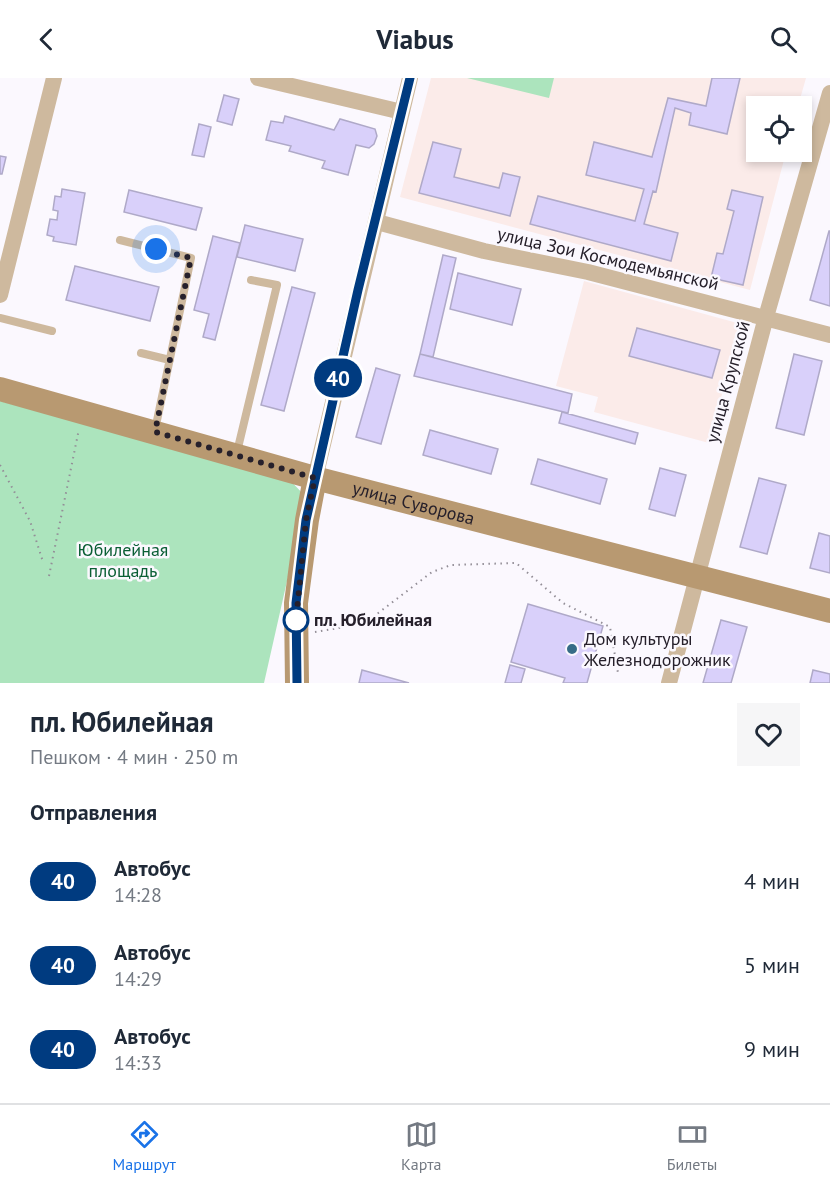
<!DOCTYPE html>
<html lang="ru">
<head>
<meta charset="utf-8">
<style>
  :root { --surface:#fff; --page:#f6f6f7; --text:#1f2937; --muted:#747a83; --line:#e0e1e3; --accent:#1a73e8 }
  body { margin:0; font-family:"PT Sans",sans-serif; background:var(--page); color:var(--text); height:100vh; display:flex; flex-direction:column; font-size:22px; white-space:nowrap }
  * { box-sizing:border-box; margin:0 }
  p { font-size:20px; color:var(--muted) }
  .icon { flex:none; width:33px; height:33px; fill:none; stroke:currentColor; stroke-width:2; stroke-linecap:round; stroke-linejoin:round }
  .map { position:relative; height:605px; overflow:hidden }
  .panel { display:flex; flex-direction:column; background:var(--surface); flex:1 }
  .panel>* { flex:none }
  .badge { padding:0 12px; border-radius:20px; font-size:21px; line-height:39px }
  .fabs { position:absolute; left:746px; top:18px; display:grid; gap:12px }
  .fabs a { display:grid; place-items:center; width:66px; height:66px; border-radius:0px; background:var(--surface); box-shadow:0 3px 9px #0003; font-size:30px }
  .you { position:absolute; width:30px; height:30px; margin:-15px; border:4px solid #fff; border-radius:50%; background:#1a73e8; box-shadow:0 0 0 9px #1a73e833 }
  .map>.badge { position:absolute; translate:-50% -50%; box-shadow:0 0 0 3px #fff }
  h2 { padding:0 30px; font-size:22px; line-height:54px }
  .round { display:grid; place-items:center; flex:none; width:63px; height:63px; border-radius:0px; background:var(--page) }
  .summary { display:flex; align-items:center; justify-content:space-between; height:102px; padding:0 30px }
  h1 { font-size:28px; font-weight:700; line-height:45px }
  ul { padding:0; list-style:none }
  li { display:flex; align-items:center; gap:18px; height:84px; padding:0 30px }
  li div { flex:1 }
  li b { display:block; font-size:22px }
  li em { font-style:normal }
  li .badge { min-width:66px; font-weight:700; text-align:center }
  header { display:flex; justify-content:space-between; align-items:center; height:78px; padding:0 30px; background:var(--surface); font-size:27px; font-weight:700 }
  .tab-bar { display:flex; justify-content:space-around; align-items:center; height:84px; border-top:2px solid var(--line); background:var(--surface); font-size:16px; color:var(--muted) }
  .tab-bar a { display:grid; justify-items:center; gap:3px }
  .tab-bar .active { color:var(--accent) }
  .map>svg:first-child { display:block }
  .education { fill:#fbebe9 }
  .green { fill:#ace4bd }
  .building { fill:#d9d0fa; stroke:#afa9c8; stroke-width:1.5 }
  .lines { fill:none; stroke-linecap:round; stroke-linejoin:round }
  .path { stroke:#938e97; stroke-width:2; stroke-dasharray:1.5 4.5; stroke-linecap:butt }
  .lane { stroke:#ceb99e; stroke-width:8 }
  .street { stroke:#ceb99e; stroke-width:16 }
  .secondary { stroke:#b89971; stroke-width:24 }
  .line-casing { stroke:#fff; stroke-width:14 }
  .line { stroke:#003b80; stroke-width:9 }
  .walk { stroke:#26202b; stroke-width:6; stroke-dasharray:0 10.8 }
  .stop-dot { fill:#fff; stroke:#003b80; stroke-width:3 }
  .poi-dot { fill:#366c87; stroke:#fbf8fe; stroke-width:2 }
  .labels { text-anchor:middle; stroke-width:5; stroke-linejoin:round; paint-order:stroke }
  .street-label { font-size:18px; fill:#26202b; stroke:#fbf8fe }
  .park-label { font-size:18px; fill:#0a5e34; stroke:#fbf8fe }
  .stop-label { font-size:18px; font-weight:bold; fill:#26202b; stroke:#fbf8fe; text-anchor:start }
  .poi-label { font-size:18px; fill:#26202b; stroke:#fbf8fe; text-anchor:start }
</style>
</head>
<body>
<header><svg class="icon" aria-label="back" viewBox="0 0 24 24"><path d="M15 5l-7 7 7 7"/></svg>Viabus<svg class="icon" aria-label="search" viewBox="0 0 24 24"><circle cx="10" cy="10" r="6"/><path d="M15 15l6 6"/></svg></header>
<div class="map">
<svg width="830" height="605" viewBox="0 0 830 605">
  <rect width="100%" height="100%" fill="#fbf8fe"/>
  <path class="education" d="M431,0H806L798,28H756V74H786L750,212L400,119Z
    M584,203L741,246L709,365L594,334L598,319L556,308Z"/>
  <path class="green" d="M467,0H554L549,20Z
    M0,323L286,398L306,419L264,605H0Z"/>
  <path class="building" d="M712,0H740L727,56L689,47L691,35L675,30L656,114L653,113L644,146L678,155L671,183L530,146L538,118L635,143L644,111L586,97L594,64L652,79L668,20L706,28Z
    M224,17L239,21L232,47L217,43Z
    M285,38L334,52L340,41L375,51L377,58L374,66L369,70L356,67L348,97L322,90L325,83L289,73L291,68L266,62L271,43L283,45Z
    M199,46L211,49L204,79L192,77Z
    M433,64L461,71L454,99L499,110L503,95L520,99L510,138L419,115Z
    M0,78L6,79L2,96H0Z
    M62,111L85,115L76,167L53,163L54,159L47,157L50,141L57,142L58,133L53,132L55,118L61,119Z
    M129,112L202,130L196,152L124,134Z
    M732,112L763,119L743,207L711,200L717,175L723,176L734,133L727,131Z
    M245,147L303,161L295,193L237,179Z
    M829,153H830V228L810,222Z
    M213,158L240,165L215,262L203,259L209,236L194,232Z
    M443,177L456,180L433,279L420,276Z
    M75,188L159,209L150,243L66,222Z
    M458,195L521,211L512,247L450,231Z
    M292,209L315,215L284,333L261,327Z
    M637,250L720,272L712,300L629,278Z
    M420,276L572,316L568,335L414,298Z
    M794,276L822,283L804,357L776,350Z
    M376,290L400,297L381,366L356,359Z
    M562,334L638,355L635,366L559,345Z
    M430,352L498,371L491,396L423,377Z
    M538,381L607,401L600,426L531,406Z
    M660,390L686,397L675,438L649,431Z
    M759,400L786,407L767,476L740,469Z
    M819,455L830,458V495L810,490Z
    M528,526L603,548L587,605H563L565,600L511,584Z
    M721,542L747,549L731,605H703Z
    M510,587L525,591L521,605H505Z
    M362,592L409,605H359Z
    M813,592L830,596V605H810Z"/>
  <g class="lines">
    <path class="path" d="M0,387L30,443L43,484
      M49,498L79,351
      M315,554L344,549L373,539L432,494L451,487L516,485L563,525L610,549L618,595"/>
    <path class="lane" d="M120,162L191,180L155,352
      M0,240L52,253
      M141,275L170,282
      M237,374L277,207L251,202"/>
    <path class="street" d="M258,0L402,34
      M377,144L484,173L588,194L830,257
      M0,217L54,0
      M315,400L410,0
      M669,605L766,239L830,15"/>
    <g class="secondary">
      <path id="s1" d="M0,311L315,400L830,533"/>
      <path d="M297,605L296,525L307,442L315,400"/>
    </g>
  </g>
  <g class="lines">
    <defs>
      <path id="line" d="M297,605L296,525L306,442L358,212L410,0"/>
    </defs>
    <use href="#line" class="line-casing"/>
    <use href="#line" class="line"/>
    <path class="walk" d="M156,171L191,180L155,354L315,400L306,442L296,542"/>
  </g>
  <circle class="stop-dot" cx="296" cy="542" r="12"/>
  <circle class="poi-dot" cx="572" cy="571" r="6"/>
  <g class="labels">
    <g class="street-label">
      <text transform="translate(608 181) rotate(13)" y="6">улица Зои Космодемьянской</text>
      <text transform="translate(728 304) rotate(-75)" y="6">улица Крупской</text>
      <text dy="6" stroke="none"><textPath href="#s1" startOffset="429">улица Суворова</textPath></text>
    </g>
    <g class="park-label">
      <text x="123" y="478">Юбилейная<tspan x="123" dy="21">площадь</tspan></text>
    </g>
    <g class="stop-label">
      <text x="314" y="548">пл. Юбилейная</text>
    </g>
    <g class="poi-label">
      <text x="584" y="567">Дом культуры<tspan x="584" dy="21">Железнодорожник</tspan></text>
    </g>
  </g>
</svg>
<div class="fabs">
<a><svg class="icon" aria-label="locate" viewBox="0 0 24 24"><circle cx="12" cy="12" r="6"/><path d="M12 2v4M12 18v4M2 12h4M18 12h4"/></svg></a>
</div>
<div class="you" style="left:156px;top:171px"></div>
<b class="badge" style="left:338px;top:300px;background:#003b80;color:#fff">40</b>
</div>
<section class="panel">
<div class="summary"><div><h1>пл. Юбилейная</h1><p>Пешком · 4 мин · 250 m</p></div><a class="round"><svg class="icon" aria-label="heart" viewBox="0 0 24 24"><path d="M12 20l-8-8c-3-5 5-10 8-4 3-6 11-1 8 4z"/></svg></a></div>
<h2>Отправления</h2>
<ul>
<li><span class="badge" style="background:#003b80;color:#fff">40</span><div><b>Автобус</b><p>14:28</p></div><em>4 мин</em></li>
<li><span class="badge" style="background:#003b80;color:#fff">40</span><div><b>Автобус</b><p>14:29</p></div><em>5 мин</em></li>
<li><span class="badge" style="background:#003b80;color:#fff">40</span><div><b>Автобус</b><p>14:33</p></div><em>9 мин</em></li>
</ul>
</section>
<nav class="tab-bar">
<a class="active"><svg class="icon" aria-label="directions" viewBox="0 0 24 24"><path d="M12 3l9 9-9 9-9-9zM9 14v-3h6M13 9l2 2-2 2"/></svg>Маршрут</a>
<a><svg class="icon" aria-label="map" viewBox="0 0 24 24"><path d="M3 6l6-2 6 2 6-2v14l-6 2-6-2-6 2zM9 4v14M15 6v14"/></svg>Карта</a>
<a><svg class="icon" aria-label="tickets" viewBox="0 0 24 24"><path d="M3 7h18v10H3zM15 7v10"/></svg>Билеты</a>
</nav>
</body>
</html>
